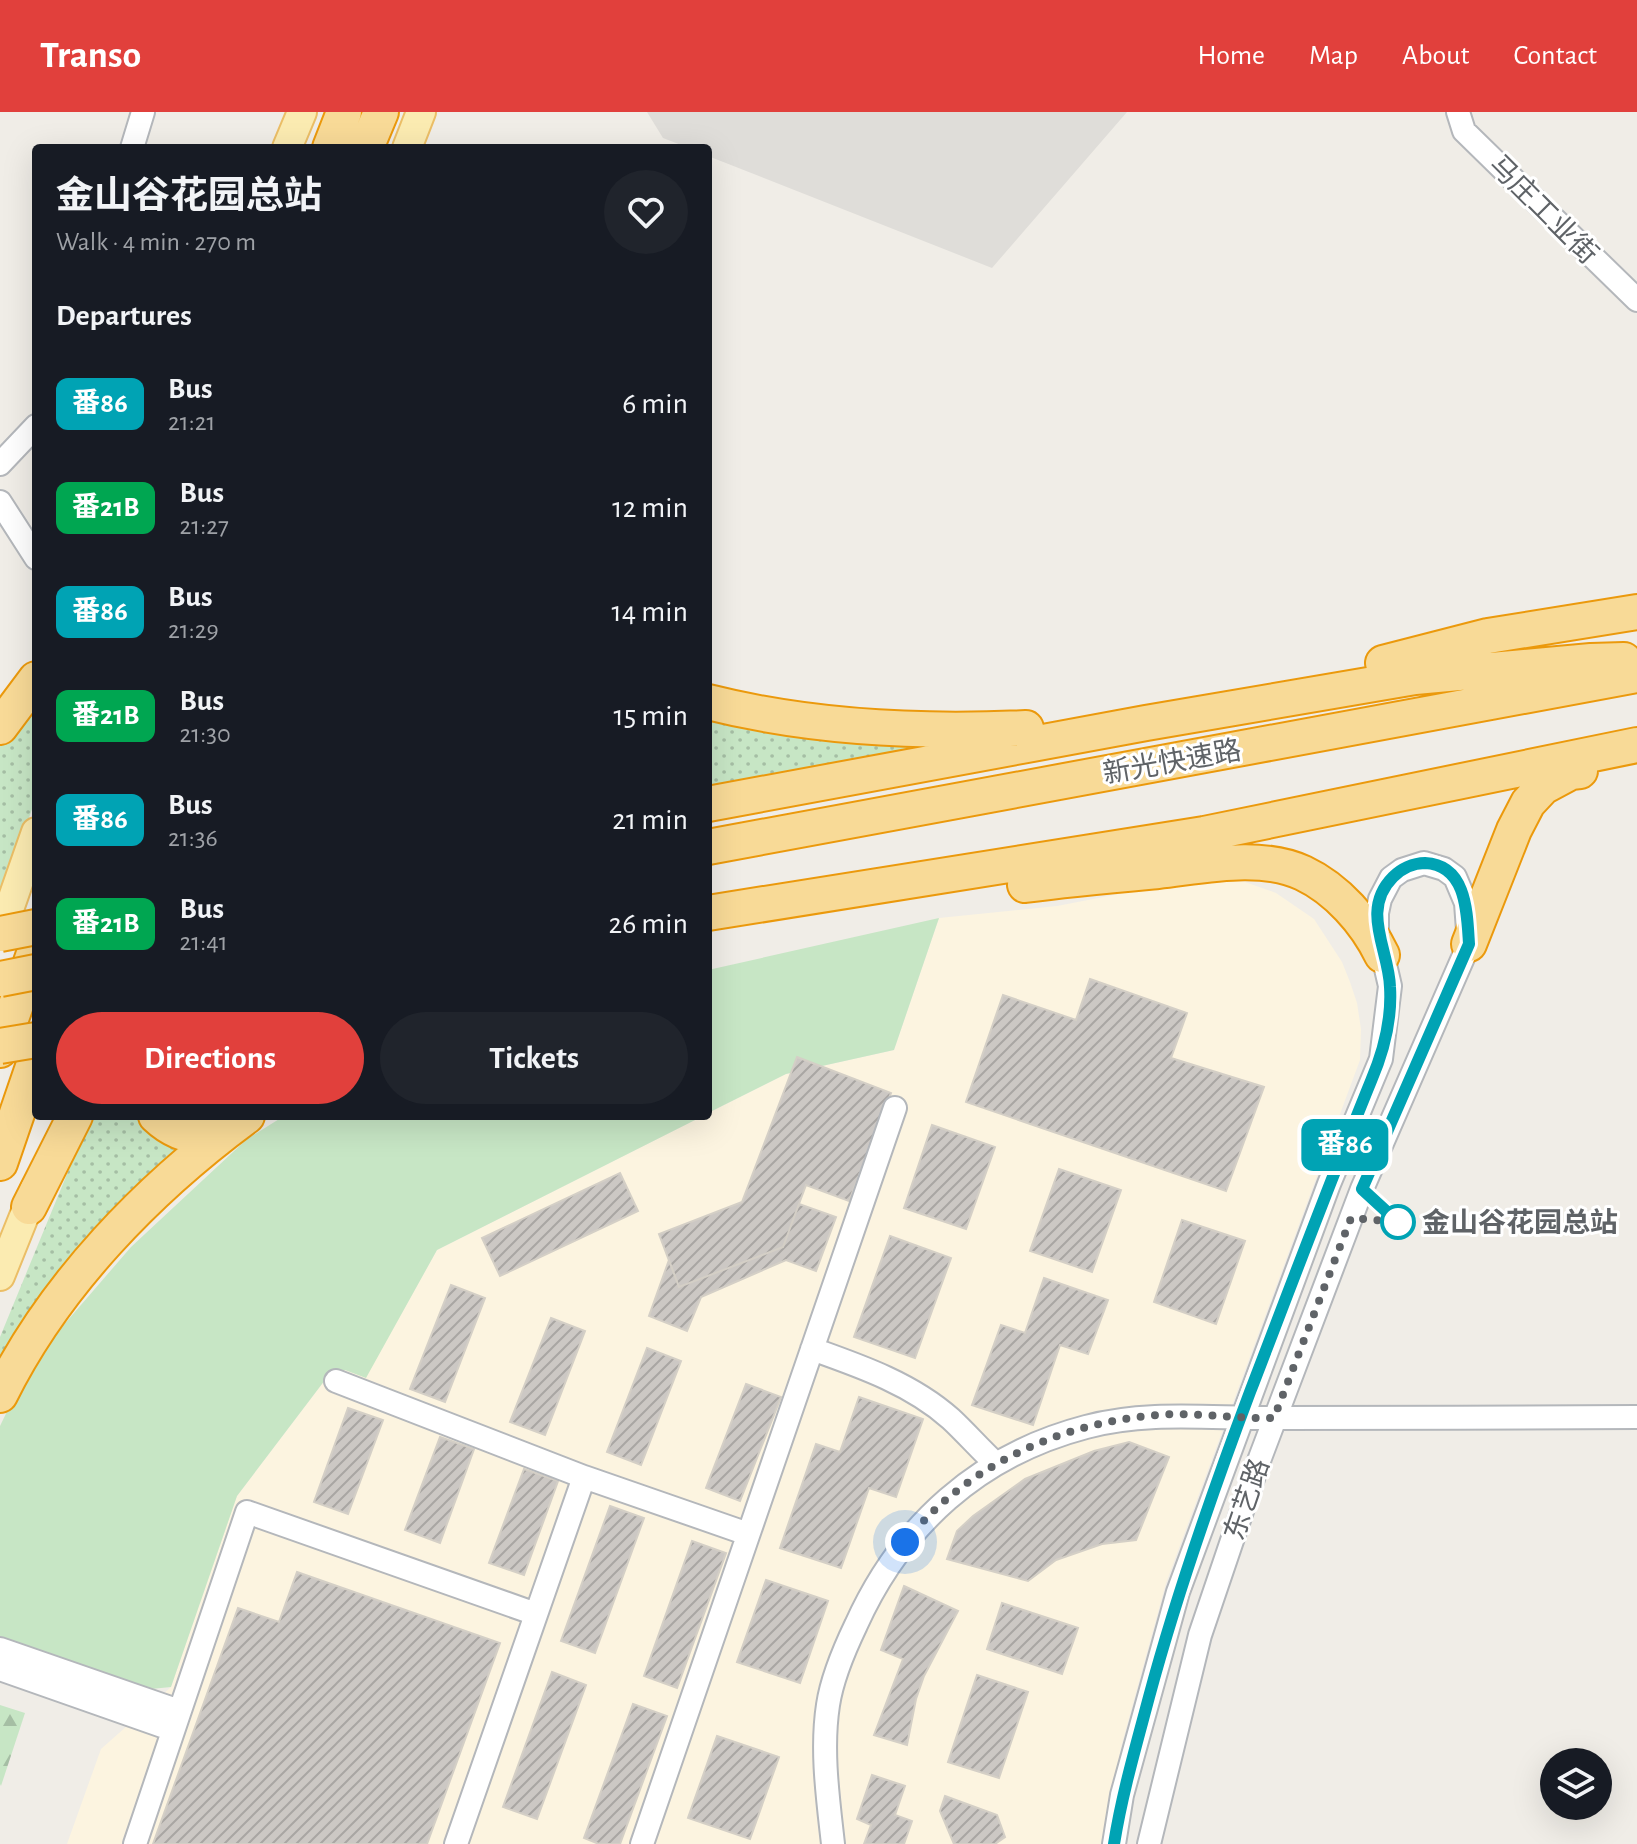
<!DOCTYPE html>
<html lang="en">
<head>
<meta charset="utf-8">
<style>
  :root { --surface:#171b24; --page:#20242c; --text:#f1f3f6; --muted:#9ea1a6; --accent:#e1403c }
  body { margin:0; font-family:"Alegreya Sans","Noto Sans SC",sans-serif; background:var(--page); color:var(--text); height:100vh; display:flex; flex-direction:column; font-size:30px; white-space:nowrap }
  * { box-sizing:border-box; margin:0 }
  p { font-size:26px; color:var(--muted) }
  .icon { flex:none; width:44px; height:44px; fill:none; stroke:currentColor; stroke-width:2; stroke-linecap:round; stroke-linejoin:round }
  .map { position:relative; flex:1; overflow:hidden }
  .drawer { position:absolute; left:32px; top:32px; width:680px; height:976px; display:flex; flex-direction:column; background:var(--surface); border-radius:8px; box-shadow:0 8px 32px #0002 }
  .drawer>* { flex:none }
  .badge { padding:0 16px; border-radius:12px; font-size:28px; line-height:52px }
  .fabs { position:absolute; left:1540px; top:1636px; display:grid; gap:16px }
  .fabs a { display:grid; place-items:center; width:72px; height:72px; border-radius:50%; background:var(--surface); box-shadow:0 8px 32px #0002; font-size:40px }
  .you { position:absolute; width:40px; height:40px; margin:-20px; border:6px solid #fff; border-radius:50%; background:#1a73e8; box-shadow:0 0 0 12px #1a73e833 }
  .map>.badge { position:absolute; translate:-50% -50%; box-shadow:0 0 0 4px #fff }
  h2 { padding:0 24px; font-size:30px; line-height:72px }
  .round { display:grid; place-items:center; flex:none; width:84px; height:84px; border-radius:42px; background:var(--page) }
  .headline { display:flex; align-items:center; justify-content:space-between; height:136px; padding:0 24px }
  h1 { font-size:38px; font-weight:700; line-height:60px }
  .cta { display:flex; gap:16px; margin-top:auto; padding:16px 24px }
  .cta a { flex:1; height:92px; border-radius:48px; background:var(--accent); color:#fff; font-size:32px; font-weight:700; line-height:92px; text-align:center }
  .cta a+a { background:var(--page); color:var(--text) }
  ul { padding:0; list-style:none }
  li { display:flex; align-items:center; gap:24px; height:104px; padding:0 24px }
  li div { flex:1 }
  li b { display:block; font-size:30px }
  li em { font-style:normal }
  li .badge { min-width:88px; font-weight:700; text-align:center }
  header { display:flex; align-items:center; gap:48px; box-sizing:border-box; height:112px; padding:0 40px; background:var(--accent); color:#fff }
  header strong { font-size:38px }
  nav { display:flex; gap:44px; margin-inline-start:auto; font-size:28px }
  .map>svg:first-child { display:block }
  .commercial { fill:#fcf4e0 }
  .industrial { fill:#dfddd9 }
  .grass { fill:url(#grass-dots) }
  .forest { fill:url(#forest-firs) }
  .green { fill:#c7e6c5 }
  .building { fill:url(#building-hatch); stroke:#d4cfc6; stroke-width:2 }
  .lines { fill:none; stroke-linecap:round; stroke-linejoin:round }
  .minor-casing { stroke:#b4b7bb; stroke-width:26 }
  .major-casing { stroke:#ebbe66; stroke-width:32 }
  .highway-casing { stroke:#eb990c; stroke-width:38 }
  .minor { stroke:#fff; stroke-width:22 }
  .major { stroke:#fbebb1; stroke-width:28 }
  .highway { stroke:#f8da97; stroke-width:34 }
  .highway-bridge-casing { stroke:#eb990c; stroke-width:38; stroke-linecap:butt }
  .highway-bridge { stroke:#f8da97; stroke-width:34 }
  .line-casing { stroke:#fff; stroke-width:18 }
  .line { stroke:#00a3b4; stroke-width:12 }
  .walk { stroke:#5f6367; stroke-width:8; stroke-dasharray:0 14.4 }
  .stop-dot { fill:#fff; stroke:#00a3b4; stroke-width:4 }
  .labels { text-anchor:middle; stroke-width:6; stroke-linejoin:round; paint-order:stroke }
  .street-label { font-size:28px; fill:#5f6367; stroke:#fff }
  .stop-label { font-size:28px; font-weight:bold; fill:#5f6367; stroke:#fff; text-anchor:start }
</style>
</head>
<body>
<header>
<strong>Transo</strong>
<nav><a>Home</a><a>Map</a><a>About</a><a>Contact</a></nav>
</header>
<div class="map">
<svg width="1637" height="1732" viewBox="0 0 1637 1732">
  <defs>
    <pattern id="grass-dots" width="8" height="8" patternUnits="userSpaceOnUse" patternTransform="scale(2)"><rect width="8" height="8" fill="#c7e6c5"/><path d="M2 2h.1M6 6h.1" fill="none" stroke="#a5bea4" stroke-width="1.8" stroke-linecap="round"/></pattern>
    <pattern id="forest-firs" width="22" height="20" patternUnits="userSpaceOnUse" patternTransform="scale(2)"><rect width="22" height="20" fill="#c7e6c5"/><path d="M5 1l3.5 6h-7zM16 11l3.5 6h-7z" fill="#a5bea4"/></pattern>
    <pattern id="building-hatch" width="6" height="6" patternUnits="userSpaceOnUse" patternTransform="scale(2)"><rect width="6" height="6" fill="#ccc8c4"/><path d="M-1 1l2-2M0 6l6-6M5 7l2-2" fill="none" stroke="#a9a6a3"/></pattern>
  </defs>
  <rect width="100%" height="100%" fill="#f0ede7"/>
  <path class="commercial" d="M1212,764L1245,770L1276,781L1314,807L1342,850L1350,870L1357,891L1361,917L1360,948L1166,1471L1121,1635L1103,1732H67L101,1637L171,1575L237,1384L325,1268L345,1258L366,1265L437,1138L703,1004H708V1001L786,962L894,938L939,806L1057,794Z"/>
  <path class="industrial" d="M647,0H1127L992,156L708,44V36H689L663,26Z"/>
  <path class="grass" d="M36,587V686L0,787V631Z
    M708,608L779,617L920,628L921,636L708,673Z
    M95,1004H143L191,1038L0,1269V1225L72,1050Z"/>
  <path class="forest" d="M0,1593L25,1601L1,1674L0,1672Z"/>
  <path class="green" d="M939,806L894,938L786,962L708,1001V858Z
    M284,1004H703L437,1138L366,1266L345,1258L325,1268L237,1384L171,1575L151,1577L0,1524V1314L30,1252L131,1135L247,1027Z"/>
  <path class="building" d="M1090,867L1187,901L1171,946L1264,975L1226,1079L966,990L1003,883L1076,908Z
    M797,945L891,981L849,1089L806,1073L783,1135L679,1175L659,1122L742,1090Z
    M932,1013L995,1035L966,1117L904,1096Z
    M1059,1057L1121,1078L1092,1160L1030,1139Z
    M620,1061L638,1099L500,1164L482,1126Z
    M799,1092L836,1105L816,1159L786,1148L701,1185L687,1219L649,1204L669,1148L679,1175L783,1135Z
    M1182,1108L1245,1129L1216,1212L1154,1190Z
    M890,1124L951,1146L915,1246L854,1225Z
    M1044,1166L1108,1188L1088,1242L1060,1233L1033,1313L972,1293L1001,1213L1025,1221Z
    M451,1173L485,1186L445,1290L410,1277Z
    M551,1206L585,1219L545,1323L510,1310Z
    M647,1236L681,1249L641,1353L607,1340Z
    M746,1272L781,1285L740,1389L706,1376Z
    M859,1285L923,1307L896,1385L869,1376L841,1456L780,1436L816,1332L840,1340Z
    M348,1296L383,1308L348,1402L314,1390Z
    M440,1325L474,1337L440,1431L405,1418Z
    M1129,1330L1169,1345L1136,1428L1102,1432L1056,1448L1028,1469L947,1447L957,1419L973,1404L1025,1367L1094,1339Z
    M524,1357L558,1369L524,1463L489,1451Z
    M610,1394L644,1406L595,1541L561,1529Z
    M692,1429L726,1441L677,1576L644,1564Z
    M297,1460L500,1531L427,1732H153L238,1496L279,1510Z
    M766,1468L828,1489L800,1571L737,1550Z
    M904,1474L958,1499L924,1564L916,1587L907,1633L874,1623L903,1547L881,1538Z
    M1002,1491L1078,1516L1062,1562L987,1537Z
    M552,1560L586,1573L537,1707L503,1695Z
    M977,1563L1028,1580L999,1666L948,1650Z
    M633,1592L667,1604L620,1732H599L584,1726Z
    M717,1624L779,1645L750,1727L688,1706Z
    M872,1663L905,1674L895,1703L912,1709L904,1732H864L871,1713L857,1707Z
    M945,1684L997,1703L1005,1725L995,1732H954L940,1699Z"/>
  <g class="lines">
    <defs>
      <path id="minor" d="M1458,0L1464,19L1637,188
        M132,36L143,0
        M0,352L36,314
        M0,390L36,446
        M812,1237C860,1254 912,1272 951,1307C966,1321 980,1337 995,1351
        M336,1269L584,1365L748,1422
        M0,1537L179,1599
        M0,1557L171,1617
        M135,1732L247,1400L536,1502
        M456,1732L584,1365
        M642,1732L895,996
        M833,1732C828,1687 821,1638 828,1593C832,1566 844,1538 856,1513C901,1413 979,1343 1086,1315C1150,1298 1214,1307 1279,1306C1398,1306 1518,1306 1637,1305
        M1114,1732L1122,1683L1178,1480L1329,1072L1381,947L1390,874L1377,818V801L1380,787L1391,766L1402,758L1424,751L1444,757L1455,765L1466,791L1469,832L1362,1077L1260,1346L1200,1523L1149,1732"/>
      <path id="major" d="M287,36L302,0
        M407,36L421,0
        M0,823L36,720
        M0,1164L35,1077"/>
      <path id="highway" d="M330,36L344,0
        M366,36L381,0
        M1383,551L1488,524L1637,500
        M708,590C811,616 920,621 1026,616
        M0,615L36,567
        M708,692L1146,611L1415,565L1591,549L1624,548
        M708,735L1637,563
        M1025,773C1069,767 1114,763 1158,759C1203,754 1260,741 1303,761C1337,777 1366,810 1382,843
        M708,801L1204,722L1637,633
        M1469,832L1514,718L1528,691L1543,675L1571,660L1580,659
        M0,938L36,836
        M156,1004C176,1023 197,1028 223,1022
        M0,1051L36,946
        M29,1095L75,1004
        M0,1283C55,1172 148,1077 247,1004"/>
    </defs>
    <use href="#minor" class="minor-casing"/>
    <use href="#major" class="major-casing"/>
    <use href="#highway" class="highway-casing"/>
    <use href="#minor" class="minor"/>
    <use href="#major" class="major"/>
    <use href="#highway" class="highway"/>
    <defs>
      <path id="highway-bridge" d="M0,822L36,815
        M0,867L36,860
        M0,934L36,928"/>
    </defs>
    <use href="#highway-bridge" class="highway-bridge-casing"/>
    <use href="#highway-bridge" class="highway-bridge"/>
  </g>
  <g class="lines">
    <defs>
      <path id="line" d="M1114,1732C1122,1682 1136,1634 1149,1585C1177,1481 1212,1381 1250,1280C1290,1176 1329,1072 1371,969C1383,941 1392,907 1390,875C1389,838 1360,798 1393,765C1401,757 1413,751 1425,751C1467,753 1467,801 1469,832L1362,1077L1399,1111"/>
    </defs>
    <use href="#line" class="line-casing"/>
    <use href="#line" class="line"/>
    <path class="walk" d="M905,1430C966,1354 1059,1311 1157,1303C1195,1300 1235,1307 1274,1306L1351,1106L1398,1110"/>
  </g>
  <circle class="stop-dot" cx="1398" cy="1110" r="16"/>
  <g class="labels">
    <g class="street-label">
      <text transform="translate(1544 97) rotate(45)" y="10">马庄工业街</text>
      <text transform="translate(1172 649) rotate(-10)" y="10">新光快速路</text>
      <text transform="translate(1246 1387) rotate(-71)" y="10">东艺路</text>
    </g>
    <g class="stop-label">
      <text x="1422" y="1120">金山谷花园总站</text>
    </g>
  </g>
</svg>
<div class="fabs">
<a><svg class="icon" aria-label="layers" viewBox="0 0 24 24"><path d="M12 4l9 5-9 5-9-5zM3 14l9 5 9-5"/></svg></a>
</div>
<div class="you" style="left:905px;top:1430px"></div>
<b class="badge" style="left:1345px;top:1033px;background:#00a3b4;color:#fff">番86</b>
<section class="drawer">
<div class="headline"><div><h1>金山谷花园总站</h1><p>Walk · 4 min · 270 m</p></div><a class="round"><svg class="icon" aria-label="heart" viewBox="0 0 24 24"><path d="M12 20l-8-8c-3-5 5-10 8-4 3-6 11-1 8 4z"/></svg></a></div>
<h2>Departures</h2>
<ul>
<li><span class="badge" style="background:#00a3b4;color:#fff">番86</span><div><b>Bus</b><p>21:21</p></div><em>6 min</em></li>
<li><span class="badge" style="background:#00a651;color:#fff">番21B</span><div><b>Bus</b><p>21:27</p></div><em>12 min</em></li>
<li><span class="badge" style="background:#00a3b4;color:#fff">番86</span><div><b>Bus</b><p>21:29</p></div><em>14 min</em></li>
<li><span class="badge" style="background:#00a651;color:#fff">番21B</span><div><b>Bus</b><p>21:30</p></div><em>15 min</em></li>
<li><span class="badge" style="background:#00a3b4;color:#fff">番86</span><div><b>Bus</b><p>21:36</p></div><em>21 min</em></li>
<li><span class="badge" style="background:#00a651;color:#fff">番21B</span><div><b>Bus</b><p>21:41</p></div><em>26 min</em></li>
</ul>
<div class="cta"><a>Directions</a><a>Tickets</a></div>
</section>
</div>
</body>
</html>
